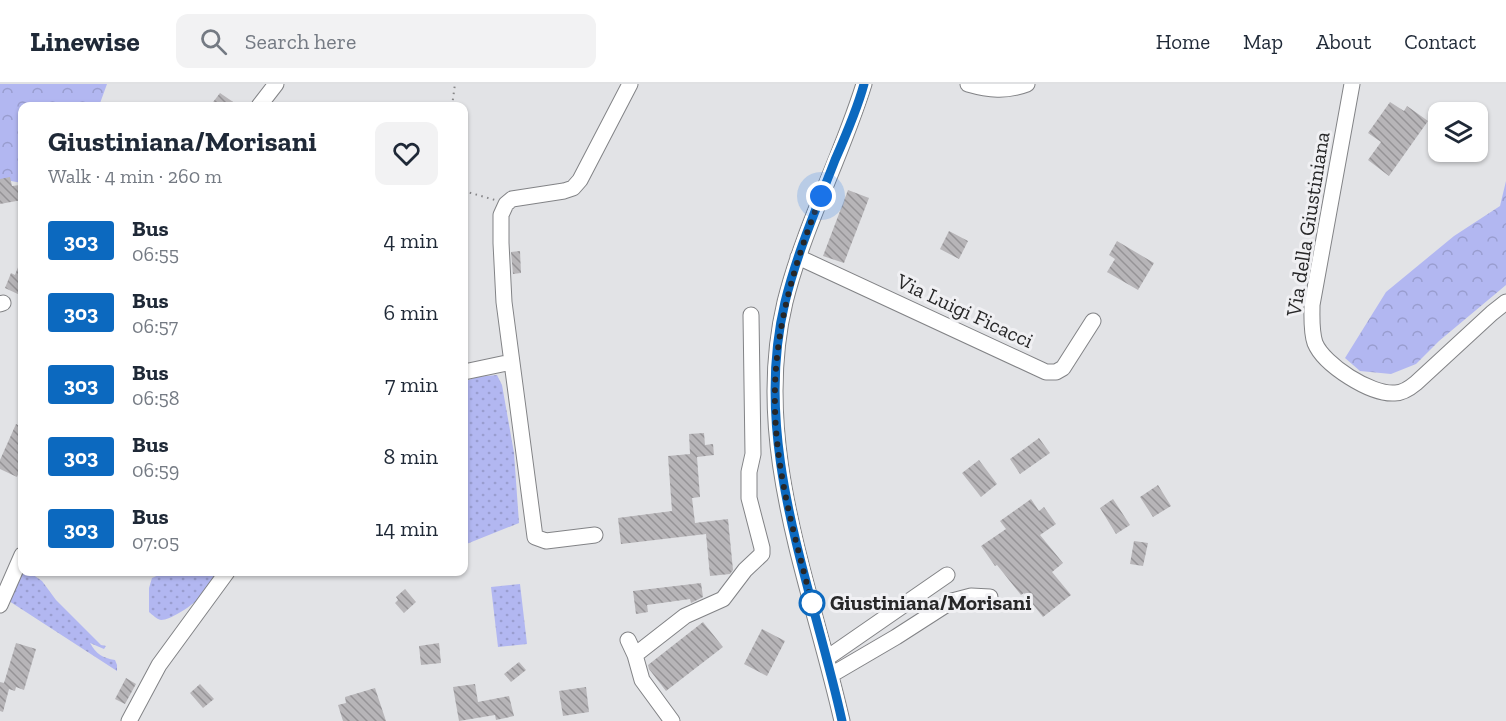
<!DOCTYPE html>
<html lang="en">
<head>
<meta charset="utf-8">
<style>
  :root { --surface:#fff; --page:#f2f2f3; --text:#1f2937; --muted:#747a83; --line:#e0e1e3 }
  body { margin:0; font-family:"Zilla Slab",serif; background:var(--page); color:var(--text); height:100vh; display:flex; flex-direction:column; font-size:22px; white-space:nowrap }
  * { box-sizing:border-box; margin:0 }
  p { font-size:20px; color:var(--muted) }
  .icon { flex:none; width:33px; height:33px; fill:none; stroke:currentColor; stroke-width:2; stroke-linecap:round; stroke-linejoin:round }
  .map { position:relative; flex:1; overflow:hidden }
  .sheet { position:absolute; left:18px; top:18px; width:450px; height:474px; display:flex; flex-direction:column; background:var(--surface); border-radius:12px; box-shadow:0 2px 4px #0004 }
  .sheet>* { flex:none }
  .badge { padding:0 12px; border-radius:4px; font-size:21px; line-height:39px }
  .buttons { position:absolute; left:1428px; top:18px; display:grid; gap:12px }
  .buttons a { display:grid; place-items:center; width:60px; height:60px; border-radius:12px; background:var(--surface); box-shadow:0 2px 4px #0004; font-size:30px }
  .you { position:absolute; width:30px; height:30px; margin:-15px; border:4px solid #fff; border-radius:50%; background:#1a73e8; box-shadow:0 0 0 9px #1a73e833 }
  .map>.badge { position:absolute; translate:-50% -50%; box-shadow:0 0 0 3px #fff }
  .round { display:grid; place-items:center; flex:none; width:63px; height:63px; border-radius:12px; background:var(--page) }
  .summary { display:flex; align-items:center; justify-content:space-between; height:102px; padding:0 30px }
  h1 { font-size:28px; font-weight:800; line-height:45px }
  ul { padding:0; list-style:none }
  li { display:flex; align-items:center; gap:18px; height:72px; padding:0 30px }
  li div { flex:1 }
  li b { display:block; font-size:22px }
  li em { font-style:normal }
  li .badge { min-width:66px; font-weight:700; text-align:center }
  header { display:flex; align-items:center; gap:36px; box-sizing:border-box; height:84px; padding:0 30px; background:var(--surface); border-bottom:2px solid var(--line) }
  header strong { font-size:28px }
  nav { display:flex; gap:33px; margin-inline-start:auto; font-size:21px }
  .search { width:420px; height:54px; background:var(--page); display:flex; align-items:center; gap:15px; box-sizing:border-box; padding:0 21px; border-radius:12px; color:var(--muted); font-size:22px }
  .map>svg:first-child { display:block }
  .grass { fill:url(#grass-dots) }
  .forest { fill:url(#forest-crowns) }
  .building { fill:url(#building-back-hatch) }
  .lines { fill:none; stroke-linecap:round; stroke-linejoin:round }
  .minor-casing { stroke:#828386; stroke-width:17 }
  .path { stroke:#858587; stroke-width:2; stroke-dasharray:1.5 4.5; stroke-linecap:butt }
  .minor { stroke:#fff; stroke-width:15 }
  .line-casing { stroke:#fff; stroke-width:14 }
  .line { stroke:#0c69bf; stroke-width:9 }
  .walk { stroke:#272728; stroke-width:6; stroke-dasharray:0 10.8 }
  .stop-dot { fill:#fff; stroke:#0c69bf; stroke-width:3 }
  .labels { text-anchor:middle; stroke-width:6; stroke-linejoin:round; paint-order:stroke }
  .street-label { font-size:21px; fill:#272728; stroke:#f0f0f3 }
  .stop-label { font-size:21px; font-weight:bold; fill:#272728; stroke:#f0f0f3; text-anchor:start }
</style>
</head>
<body>
<header>
<strong>Linewise</strong>
<div class="search"><svg class="icon" aria-label="search" viewBox="0 0 24 24"><circle cx="10" cy="10" r="6"/><path d="M15 15l6 6"/></svg>Search here</div>
<nav><a>Home</a><a>Map</a><a>About</a><a>Contact</a></nav>
</header>
<div class="map">
<svg width="1506" height="637" viewBox="0 0 1506 637">
  <defs>
    <pattern id="grass-dots" width="8" height="8" patternUnits="userSpaceOnUse" patternTransform="scale(1.5)"><rect width="8" height="8" fill="#b2b7f1"/><path d="M2 2h.1M6 6h.1" fill="none" stroke="#999dcf" stroke-width="1.8" stroke-linecap="round"/></pattern>
    <pattern id="forest-crowns" width="20" height="18" patternUnits="userSpaceOnUse" patternTransform="scale(1.5)"><rect width="20" height="18" fill="#b2b7f1"/><path d="M2 6a3 3 0 1 1 6 0M12 15a3 3 0 1 1 6 0" fill="none" stroke="#999dcf"/></pattern>
    <pattern id="building-back-hatch" width="6" height="6" patternUnits="userSpaceOnUse" patternTransform="scale(1.5)"><rect width="6" height="6" fill="#b7b5b8"/><path d="M-1 5l2 2M0 0l6 6M5-1l2 2" fill="none" stroke="#959396"/></pattern>
  </defs>
  <rect width="100%" height="100%" fill="#e2e3e6"/>
  <path class="grass" d="M497,291L502,301L514,369L519,439L464,461V298L476,293Z
    M22,488H29L42,497L56,516L101,561L106,562L104,565L90,559C96,570 103,574 115,576L117,581V587L9,517Z
    M198,488H219C213,494 210,501 205,508C199,517 172,536 161,536C156,535 153,531 149,528V504L152,494L161,490L194,492Z
    M520,500L527,560L498,563L491,503Z"/>
  <path class="forest" d="M0,0H107L99,22H22V99L0,95Z
    M1506,97V201L1439,257L1416,280L1391,290L1360,287L1345,274L1386,208L1454,152L1500,122Z"/>
  <path class="building" d="M220,9L239,22H210Z
    M1390,18L1404,27L1407,22L1428,37L1389,92L1368,76L1381,58L1368,49Z
    M10,93L12,102L20,101L22,116L0,120V95Z
    M848,106L869,114L844,179L823,172Z
    M949,147L968,157L959,175L940,165Z
    M1117,157L1154,179L1138,206L1107,188L1115,175L1109,171Z
    M520,167L521,189L513,190L511,168Z
    M22,173V212L5,204L11,189L15,191Z
    M16,340L22,343V381L17,393L0,385V376Z
    M704,349L705,361L713,360L714,371L697,373L700,413L692,414L695,439L728,435L733,486L730,490L710,492L706,450L621,460L618,434L672,427L668,372L690,370L689,350Z
    M1039,354L1050,369L1020,390L1010,375Z
    M979,376L997,400L981,413L962,389Z
    M1158,401L1171,422L1153,433L1140,413Z
    M1031,415L1039,427L1044,423L1056,440L1040,451L1063,479L1052,488L1071,511L1043,533L1024,509L1021,511L997,481L995,482L981,462L1006,445L1000,437Z
    M1113,415L1130,441L1116,450L1100,424Z
    M1134,457L1148,459L1143,482L1130,480Z
    M701,499L703,513L691,519L690,515L647,521L648,528L636,530L633,507Z
    M405,505L416,518L404,529L395,519L398,516L396,513Z
    M703,538L723,563L666,607L649,585L648,581Z
    M762,545L785,557L767,592L744,580Z
    M16,559L36,565L24,606L16,603L15,607L9,605L3,628L0,627V598L4,599Z
    M439,559L441,579L421,581L419,562Z
    M519,578L526,586L511,598L504,590Z
    M126,594L136,600L125,620L115,615Z
    M200,600L214,615L203,624L190,609Z
    M475,600L478,618L509,612L514,632L496,636L495,631L459,637L453,603Z
    M586,603L589,628L563,632L559,607Z
    M375,604L386,637H343L338,621L346,619L345,613Z"/>
  <g class="lines">
    <defs>
      <path id="minor" d="M968,0C989,6 1006,8 1027,0
        M1352,0L1312,221C1312,234 1311,247 1315,259C1324,281 1371,311 1395,309C1403,309 1410,304 1416,299L1492,229L1506,218
        M259,22L276,0
        M798,173L1046,288H1056L1063,284L1093,237
        M0,220L3,219
        M464,288L511,278
        M595,451L546,457L535,453L504,218L501,159V131L506,120L512,115L564,107L573,104L580,96L630,0
        M0,521L22,471
        M628,556L635,571
        M827,574L947,491
        M831,591L896,553L952,517L971,512L990,513
        M129,637L159,581L227,488
        M672,637L642,596L635,571L685,532L723,515L745,486L762,470V464L749,414V388L753,370L751,231
        M842,637C811,500 751,360 785,218C804,142 841,74 864,0"/>
    </defs>
    <use href="#minor" class="minor-casing"/>
    <path class="path" d="M452,22L455,0
      M464,107L495,116"/>
    <use href="#minor" class="minor"/>
  </g>
  <g class="lines">
    <defs>
      <path id="line" d="M842,637C812,500 751,359 785,218C797,169 817,123 835,76C846,51 857,26 864,0"/>
    </defs>
    <use href="#line" class="line-casing"/>
    <use href="#line" class="line"/>
    <path class="walk" d="M812,519L813,524C797,459 776,392 775,323C773,249 794,180 821,112"/>
  </g>
  <circle class="stop-dot" cx="812" cy="519" r="12"/>
  <g class="labels">
    <g class="street-label">
      <text transform="translate(1308 140) rotate(-81)" y="7">Via della Giustiniana</text>
      <text transform="translate(965 227) rotate(25)" y="7">Via Luigi Ficacci</text>
    </g>
    <g class="stop-label">
      <text x="830" y="526">Giustiniana/Morisani</text>
    </g>
  </g>
</svg>
<div class="buttons">
<a><svg class="icon" aria-label="layers" viewBox="0 0 24 24"><path d="M12 4l9 5-9 5-9-5zM3 14l9 5 9-5"/></svg></a>
</div>
<div class="you" style="left:821px;top:112px"></div>
<section class="sheet">
<div class="summary"><div><h1>Giustiniana/Morisani</h1><p>Walk · 4 min · 260 m</p></div><a class="round"><svg class="icon" aria-label="heart" viewBox="0 0 24 24"><path d="M12 20l-8-8c-3-5 5-10 8-4 3-6 11-1 8 4z"/></svg></a></div>
<ul>
<li><span class="badge" style="background:#0c69bf;color:#fff">303</span><div><b>Bus</b><p>06:55</p></div><em>4 min</em></li>
<li><span class="badge" style="background:#0c69bf;color:#fff">303</span><div><b>Bus</b><p>06:57</p></div><em>6 min</em></li>
<li><span class="badge" style="background:#0c69bf;color:#fff">303</span><div><b>Bus</b><p>06:58</p></div><em>7 min</em></li>
<li><span class="badge" style="background:#0c69bf;color:#fff">303</span><div><b>Bus</b><p>06:59</p></div><em>8 min</em></li>
<li><span class="badge" style="background:#0c69bf;color:#fff">303</span><div><b>Bus</b><p>07:05</p></div><em>14 min</em></li>
</ul>
</section>
</div>
</body>
</html>
